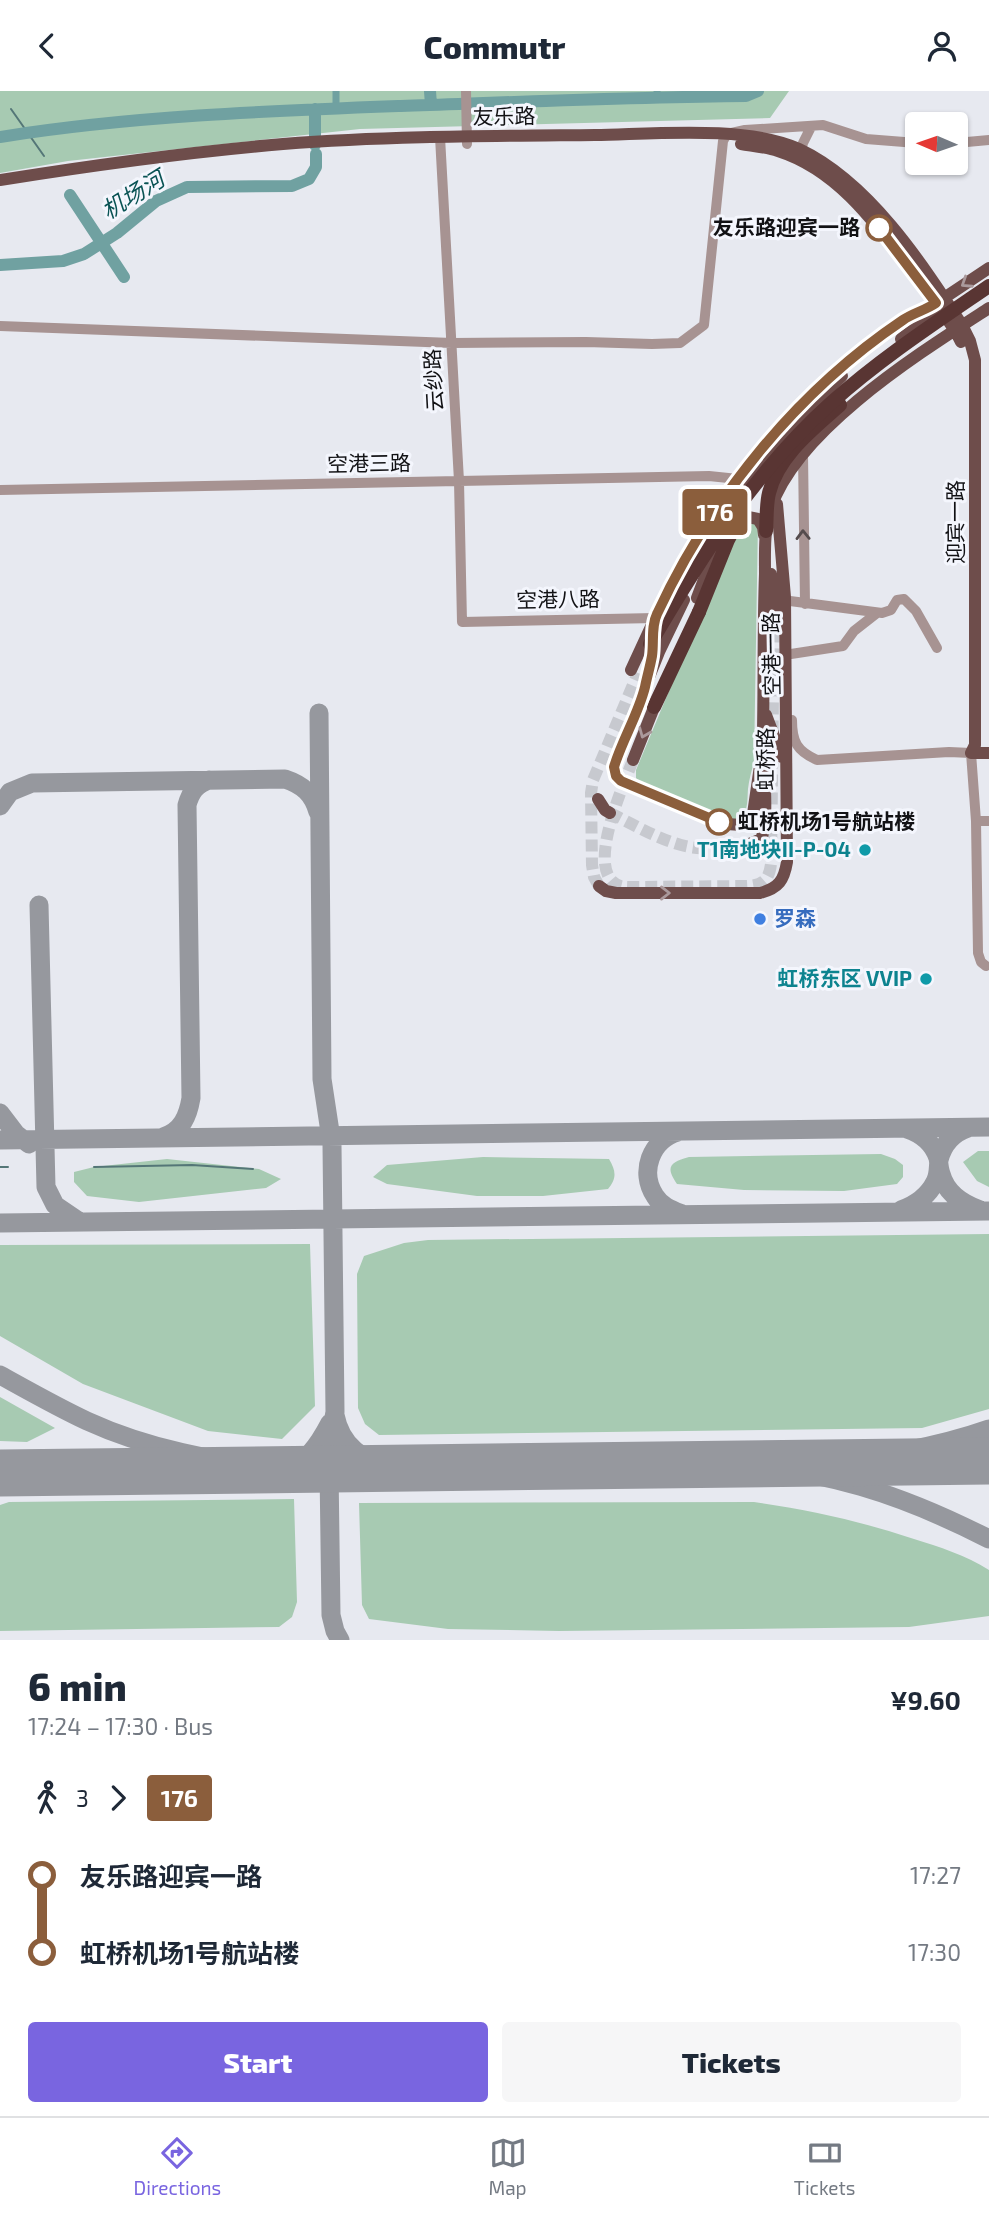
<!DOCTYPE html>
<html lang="en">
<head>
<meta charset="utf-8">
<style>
  :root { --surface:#fff; --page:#f6f6f7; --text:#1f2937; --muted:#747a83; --line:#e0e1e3; --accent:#7965e0 }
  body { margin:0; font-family:"Exo 2","Noto Sans SC",sans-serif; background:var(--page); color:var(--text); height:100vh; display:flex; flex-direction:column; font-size:26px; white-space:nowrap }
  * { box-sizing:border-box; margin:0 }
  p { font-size:23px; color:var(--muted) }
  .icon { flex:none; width:38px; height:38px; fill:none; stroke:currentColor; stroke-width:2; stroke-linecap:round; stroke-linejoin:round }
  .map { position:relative; height:1549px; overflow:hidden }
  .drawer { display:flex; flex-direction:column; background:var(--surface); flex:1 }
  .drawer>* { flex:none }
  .badge { padding:0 14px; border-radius:5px; font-size:24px; line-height:46px }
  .needle { width:46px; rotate:272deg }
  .fabs { position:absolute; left:905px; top:21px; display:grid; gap:14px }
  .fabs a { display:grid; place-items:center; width:63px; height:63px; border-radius:7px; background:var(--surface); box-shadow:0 2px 5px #0004; font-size:35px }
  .map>.badge { position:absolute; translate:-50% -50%; box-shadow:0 0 0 4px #fff }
  .legs { display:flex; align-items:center; gap:10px; height:77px; padding:0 28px; font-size:23px }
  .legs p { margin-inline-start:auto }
  .summary { display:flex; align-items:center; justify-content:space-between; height:119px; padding:0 28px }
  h1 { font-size:38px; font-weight:800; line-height:52px }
  .button { display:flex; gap:14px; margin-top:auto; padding:14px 28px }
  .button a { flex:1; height:80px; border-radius:7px; background:var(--accent); color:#fff; font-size:28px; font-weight:800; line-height:80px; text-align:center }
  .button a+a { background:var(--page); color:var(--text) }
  ul { padding:0 28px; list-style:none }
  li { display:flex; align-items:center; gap:24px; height:77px; font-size:26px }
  li i { display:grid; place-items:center; width:10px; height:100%; margin:0 9px; background:currentColor }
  li i::after { content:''; width:18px; height:18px; margin:-9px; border:5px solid; border-radius:50%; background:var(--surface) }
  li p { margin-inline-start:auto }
  li:first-child i { background:linear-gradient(#0000 50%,currentColor 0) }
  li:last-child i { background:linear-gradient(currentColor 50%,#0000 0) }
  header { display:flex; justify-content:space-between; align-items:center; height:91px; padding:0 28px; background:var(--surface); font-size:32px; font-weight:800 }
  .dock { display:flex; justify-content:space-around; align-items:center; height:98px; border-top:2px solid var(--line); background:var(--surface); font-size:19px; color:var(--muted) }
  .dock a { display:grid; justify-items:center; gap:4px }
  .dock .on { color:var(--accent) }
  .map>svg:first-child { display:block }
  .green { fill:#a7cab2 }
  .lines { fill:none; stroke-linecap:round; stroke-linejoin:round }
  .stream { stroke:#547677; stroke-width:2 }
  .canal { stroke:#70a1a1; stroke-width:7 }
  .river { stroke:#70a1a1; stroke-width:12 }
  .taxiway { stroke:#96989e; stroke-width:19 }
  .runway { stroke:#96989e; stroke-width:47 }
  .major-tunnel { stroke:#c7c9cf; stroke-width:12; stroke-dasharray:12 6; stroke-linecap:butt }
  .minor { stroke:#a79392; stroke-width:10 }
  .major { stroke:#6e4d4b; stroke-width:12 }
  .highway { stroke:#593533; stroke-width:14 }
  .major-bridge { stroke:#6e4d4b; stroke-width:12 }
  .highway-bridge { stroke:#593533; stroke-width:14 }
  .oneway { stroke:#aa999b }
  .oneway2 { stroke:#554c4d }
  .line-1-casing { stroke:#fff; stroke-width:16 }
  .line-1 { stroke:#8b5e3c; stroke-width:10 }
  .stop-1-dot { fill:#fff; stroke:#8b5e3c; stroke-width:3.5 }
  .culture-dot { fill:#0f9aa8; stroke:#f4f6fd; stroke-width:2.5 }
  .shop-dot { fill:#3f7fe0; stroke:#f4f6fd; stroke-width:2.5 }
  .labels { text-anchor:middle; stroke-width:6; stroke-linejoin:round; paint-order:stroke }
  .street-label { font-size:21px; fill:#121215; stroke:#f4f6fd }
  .stop-label { font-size:21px; font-weight:bold; fill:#121215; stroke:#f4f6fd; text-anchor:end }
  .culture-label { font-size:21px; font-weight:bold; fill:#0d838f; stroke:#f4f6fd; text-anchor:end }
  .shop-label { font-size:21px; font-weight:bold; fill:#366cbe; stroke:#f4f6fd; text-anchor:start }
  .water-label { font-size:23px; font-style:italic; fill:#095354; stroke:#f4f6fd }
</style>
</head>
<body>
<header><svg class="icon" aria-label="back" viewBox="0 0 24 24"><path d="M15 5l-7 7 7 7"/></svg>Commutr<svg class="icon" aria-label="person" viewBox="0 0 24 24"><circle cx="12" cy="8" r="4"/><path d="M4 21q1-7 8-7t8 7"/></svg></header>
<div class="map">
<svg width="989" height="1549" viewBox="0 0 989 1549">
  <rect width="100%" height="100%" fill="#e7e9f0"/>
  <path class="green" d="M0,0H789L770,27L360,38L68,70L0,82Z
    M740,430H758L754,670C752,679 749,688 748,698C747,712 749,725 733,730L641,694L636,687V679Z
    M978,1060H989V1096L977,1090L963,1071Z
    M881,1063L895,1068L903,1074V1086L897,1093L844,1100L744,1099L677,1093C665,1076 670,1071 689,1066Z
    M483,1066L609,1068C616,1080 617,1087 608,1098L543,1105H477L387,1093L373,1086L387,1074Z
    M167,1068L259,1078L281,1088L266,1097L139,1111L87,1105L74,1091V1081L94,1076Z
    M989,1143V1318L922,1337L379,1344L365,1333L358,1317L357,1183L364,1165L404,1152L428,1149Z
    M310,1153L315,1315L282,1348L208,1340L83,1293L0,1245V1154Z
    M0,1306L55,1337L27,1351L0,1350Z
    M294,1408L297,1511L292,1526L279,1536L0,1540V1414L9,1411Z
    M754,1411C810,1419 860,1430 914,1448C939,1456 966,1464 989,1479V1525L909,1536L559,1540L448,1538L369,1528L362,1514L359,1412Z"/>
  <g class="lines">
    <path class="stream" d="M11,18L44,65
      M0,1076H8
      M94,1076L192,1074L253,1078"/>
    <path class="canal" d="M336,0V17
      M657,0L658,6"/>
    <path class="river" d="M430,0L431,14
      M315,18V54
      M0,46C132,25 268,20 401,15C516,11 631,6 746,5L758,0
      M70,104L124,186
      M0,174L63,170L84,163L117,142L156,110L187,96L292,95L309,88L316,76V63"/>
    <path class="taxiway" d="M319,622L322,988L332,1054L335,1321L330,1348L329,1378L331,1524L335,1540L340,1549
      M0,715L10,701L32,692L285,688C303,694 313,703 318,721
      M39,814L46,1096L55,1114L80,1131
      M0,1022L16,1043L29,1053
      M907,1038C922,1043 933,1052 938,1067C939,1072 939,1078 941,1083C946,1102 963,1113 980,1119
      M678,1041C651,1049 639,1081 655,1105C661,1115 672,1119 682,1123
      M163,1046C182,1040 188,1025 191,1007L187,714C191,700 196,694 209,689
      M0,1049L989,1036
      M901,1119C915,1114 928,1105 935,1091C939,1084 938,1076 939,1069C943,1053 953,1042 968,1037
      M0,1132L989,1120
      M0,1284C29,1300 57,1316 87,1330C148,1358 214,1370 281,1378C306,1374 319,1353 330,1332
      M335,1324C341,1355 363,1370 392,1377
      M824,1372C880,1365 935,1357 989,1338
      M724,1373C824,1378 901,1403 989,1448
      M0,1388L55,1381"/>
    <path class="runway" d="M0,1382L989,1370"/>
    <path class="major-tunnel" d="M633,669C624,693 590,768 612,790C618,796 624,796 632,796L747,795C763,794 769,789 771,773L774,518
      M610,722C637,735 667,754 697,757C715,758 734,754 752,752
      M599,795L594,786L592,774L591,702L593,689L638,582"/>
    <path class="minor" d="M466,0L467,53
      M440,46L459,390L462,531L655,527
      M956,52L989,49
      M800,64L803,52L811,36
      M0,235L452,252L586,251L652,253L680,252L704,234L723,50L727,43L745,39L823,34L866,48L917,52
      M803,363L805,513
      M0,399L709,385L738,388
      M790,510L882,522L891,519L897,509L904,508L916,520L937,557
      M791,563L843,555L854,540L877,522
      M792,629C792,651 797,660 817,669L949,661L971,662L976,730L978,862L981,871L986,875
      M976,730H989"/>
    <path class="major" d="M741,53C753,55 766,56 778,60C838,79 875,132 911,180C928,203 948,225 961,251
      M0,89C94,74 188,61 283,53C387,45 491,45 595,44C654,43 746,34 799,58C869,91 921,171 962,234L970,250L975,269V654L971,662
      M901,248L932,224
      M747,376L787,328L854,266L905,228L926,219L989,177
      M734,427L743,425L758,428L763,436L764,444
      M771,483L774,518
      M697,507L719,449
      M684,509L659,561L616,669L614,681L616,685L643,700L720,731L727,733L741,734L753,723L762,661
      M631,579L655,527L705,437
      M766,624L782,666
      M971,662H989
      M633,669L657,609
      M598,708L605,719L610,722
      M752,752L761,748C770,730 762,663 763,638C764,586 763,535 765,483C765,462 764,440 770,420C794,340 921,261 989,217
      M599,795L606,800L616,802H760C779,797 784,789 787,771L785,506L777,413"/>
    <path class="highway" d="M766,440C767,427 766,414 769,402C778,365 813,338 840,314
      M654,616L699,521"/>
    <path class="major-bridge" d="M687,481C703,451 720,420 741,392C771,354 807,319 842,285"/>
    <path class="highway-bridge" d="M699,521L728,449L742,422
      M650,553C701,466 755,380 831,312C880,268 935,232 989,195"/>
  </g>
  <defs><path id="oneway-chevron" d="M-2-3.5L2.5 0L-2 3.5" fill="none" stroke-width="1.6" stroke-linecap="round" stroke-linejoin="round" transform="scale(1.75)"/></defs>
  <g class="oneway">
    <use href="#oneway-chevron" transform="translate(966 192) rotate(147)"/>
    <use href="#oneway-chevron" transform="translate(644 642) rotate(112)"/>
    <use href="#oneway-chevron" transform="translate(665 802)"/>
  </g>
  <use class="oneway2" href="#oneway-chevron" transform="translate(803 444) rotate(-91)"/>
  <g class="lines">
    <defs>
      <path id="line-1" d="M719,731L621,690L616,685L614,676C622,649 638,624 645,596C647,586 650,576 652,565C654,552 651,535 657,523C711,407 796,301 903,229C913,222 926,219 936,212L879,137"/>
    </defs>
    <use href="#line-1" class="line-1-casing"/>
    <use href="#line-1" class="line-1"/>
  </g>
  <g class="stop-1-dot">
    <circle cx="879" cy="137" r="12"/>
    <circle cx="719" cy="731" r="12"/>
  </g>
  <g class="culture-dot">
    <circle cx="865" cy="759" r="7"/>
    <circle cx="926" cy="888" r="7"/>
  </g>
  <circle class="shop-dot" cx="760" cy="828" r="7"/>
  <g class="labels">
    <g class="street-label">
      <text transform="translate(504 26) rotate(-1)" y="7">友乐路</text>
      <text transform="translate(434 289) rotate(-93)" y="7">云纱路</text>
      <text transform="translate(369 373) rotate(-1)" y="7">空港三路</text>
      <text transform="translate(956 431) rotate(-90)" y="7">迎宾一路</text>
      <text transform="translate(558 509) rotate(-1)" y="7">空港八路</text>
      <text transform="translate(772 563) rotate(-91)" y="7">空港一路</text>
      <text transform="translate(766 668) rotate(-90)" y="7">虹桥路</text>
    </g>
    <g class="stop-label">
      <text x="860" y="144">友乐路迎宾一路</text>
      <text x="738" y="738" text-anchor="start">虹桥机场1号航站楼</text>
    </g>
    <g class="culture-label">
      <text x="851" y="766">T1南地块II-P-04</text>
      <text x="912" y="895">虹桥东区 VVIP</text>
    </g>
    <g class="shop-label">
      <text x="774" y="835">罗森</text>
    </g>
    <g class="water-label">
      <text transform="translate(133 104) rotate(-32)" y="8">机场河</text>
    </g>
  </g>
</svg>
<div class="fabs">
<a><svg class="needle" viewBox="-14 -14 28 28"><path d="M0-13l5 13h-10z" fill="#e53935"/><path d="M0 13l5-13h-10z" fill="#747a83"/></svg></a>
</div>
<b class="badge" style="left:715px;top:421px;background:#8b5e3c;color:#fff">176</b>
</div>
<section class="drawer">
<div class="summary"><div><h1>6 min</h1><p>17:24 – 17:30 · Bus</p></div><b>¥9.60</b></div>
<div class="legs"><svg class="icon" aria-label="walk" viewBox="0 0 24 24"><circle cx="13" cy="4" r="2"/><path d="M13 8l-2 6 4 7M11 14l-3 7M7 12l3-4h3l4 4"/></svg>3<svg class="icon" aria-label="forward" viewBox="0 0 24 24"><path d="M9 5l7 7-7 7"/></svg><b class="badge" style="background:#8b5e3c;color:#fff">176</b></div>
<ul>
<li><i style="color:#8b5e3c"></i><b>友乐路迎宾一路</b><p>17:27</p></li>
<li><i style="color:#8b5e3c"></i><b>虹桥机场1号航站楼</b><p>17:30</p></li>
</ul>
<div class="button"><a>Start</a><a>Tickets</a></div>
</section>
<nav class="dock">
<a class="on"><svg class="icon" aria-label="directions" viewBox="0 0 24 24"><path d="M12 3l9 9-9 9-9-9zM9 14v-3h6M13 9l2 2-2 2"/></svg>Directions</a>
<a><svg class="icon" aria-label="map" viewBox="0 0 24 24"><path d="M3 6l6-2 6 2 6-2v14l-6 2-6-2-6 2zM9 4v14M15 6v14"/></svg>Map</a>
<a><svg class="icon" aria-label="tickets" viewBox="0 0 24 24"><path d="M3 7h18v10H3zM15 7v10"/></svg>Tickets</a>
</nav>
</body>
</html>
